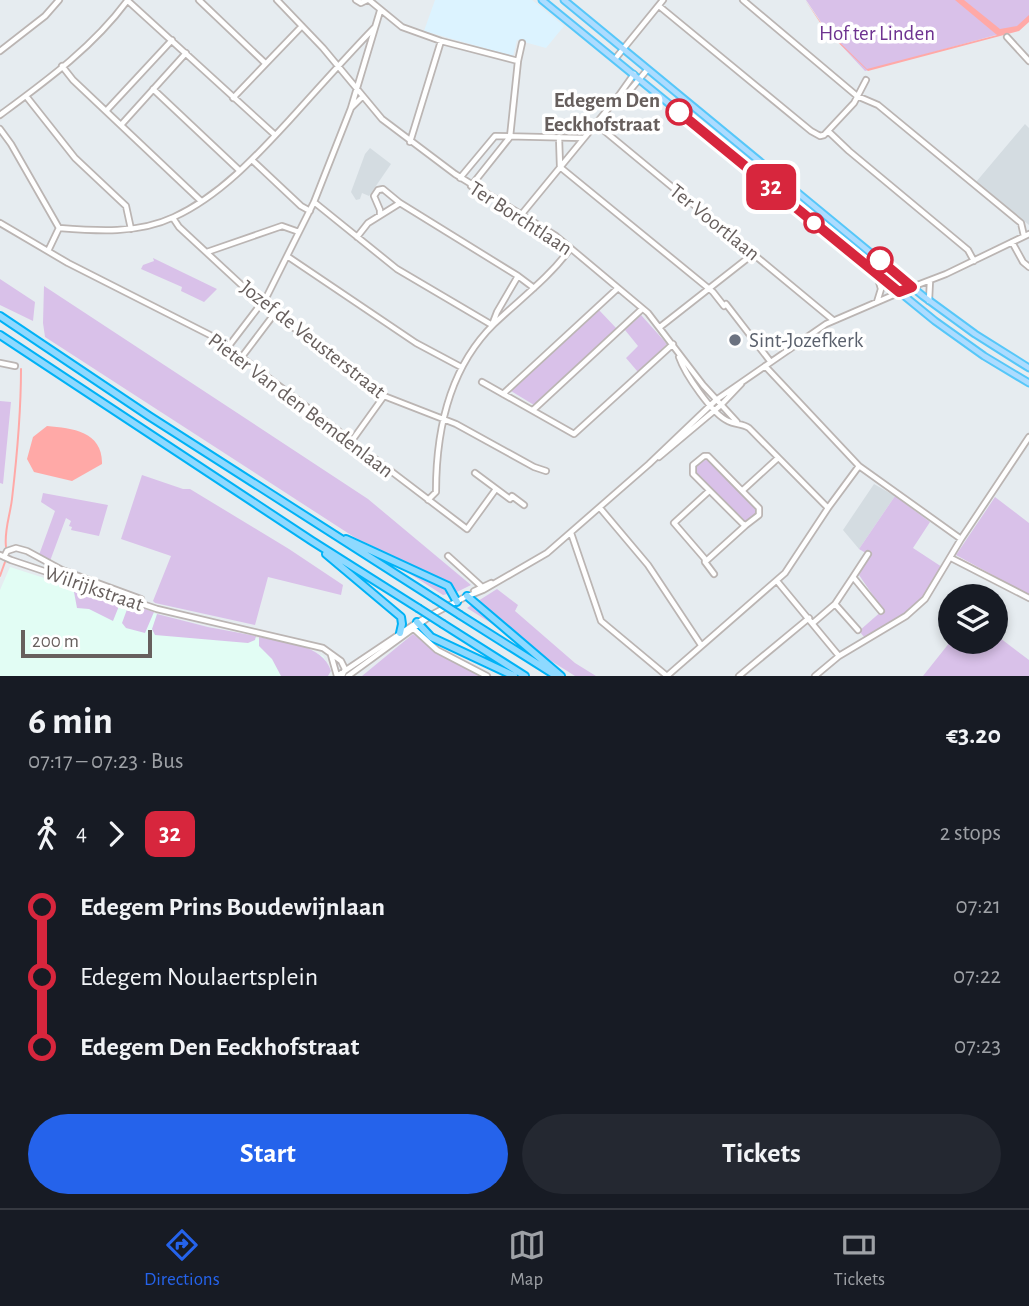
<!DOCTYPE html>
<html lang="en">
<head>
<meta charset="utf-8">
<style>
  :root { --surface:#171b24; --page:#242831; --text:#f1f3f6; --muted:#9ea1a6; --line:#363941; --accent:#2563eb }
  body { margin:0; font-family:"Alegreya Sans",sans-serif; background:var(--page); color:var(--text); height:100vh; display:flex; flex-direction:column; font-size:26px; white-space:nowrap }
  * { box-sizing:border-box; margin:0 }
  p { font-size:23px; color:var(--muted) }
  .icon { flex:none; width:38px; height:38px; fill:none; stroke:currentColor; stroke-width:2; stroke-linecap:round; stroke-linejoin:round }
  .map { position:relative; height:676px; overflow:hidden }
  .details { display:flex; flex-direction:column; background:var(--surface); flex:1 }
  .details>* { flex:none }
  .badge { padding:0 14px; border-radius:10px; font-size:24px; line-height:46px }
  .controls { position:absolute; left:938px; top:584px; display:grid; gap:14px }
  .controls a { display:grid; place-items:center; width:70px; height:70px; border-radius:50%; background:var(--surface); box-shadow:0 4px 10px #0003; font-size:35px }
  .scale { position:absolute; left:21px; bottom:18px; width:131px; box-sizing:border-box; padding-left:7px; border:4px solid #675f5d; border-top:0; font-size:19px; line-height:24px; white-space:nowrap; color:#675f5d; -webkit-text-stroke:5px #fff; paint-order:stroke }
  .map>.badge { position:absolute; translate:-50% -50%; box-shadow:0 0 0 4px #fff }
  .legs { display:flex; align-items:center; gap:10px; height:77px; padding:0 28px; font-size:23px }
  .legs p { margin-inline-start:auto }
  .summary { display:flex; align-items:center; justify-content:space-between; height:119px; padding:0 28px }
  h1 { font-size:38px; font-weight:700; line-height:52px }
  .cta { display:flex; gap:14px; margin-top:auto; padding:14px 28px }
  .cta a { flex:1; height:80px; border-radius:42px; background:var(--accent); color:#fff; font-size:28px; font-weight:700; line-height:80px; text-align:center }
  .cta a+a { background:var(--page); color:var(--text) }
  ul { padding:0 28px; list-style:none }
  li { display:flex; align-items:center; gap:24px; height:70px; font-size:26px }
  li i { display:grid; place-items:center; width:10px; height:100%; margin:0 9px; background:currentColor }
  li i::after { content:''; width:18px; height:18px; margin:-9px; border:5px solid; border-radius:50%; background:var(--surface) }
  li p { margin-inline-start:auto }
  li:first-child i { background:linear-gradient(#0000 50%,currentColor 0) }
  li:last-child i { background:linear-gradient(currentColor 50%,#0000 0) }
  .tab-bar { display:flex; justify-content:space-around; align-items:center; height:98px; border-top:2px solid var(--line); background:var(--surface); font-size:19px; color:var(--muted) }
  .tab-bar a { display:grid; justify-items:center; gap:4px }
  .tab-bar .current { color:var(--accent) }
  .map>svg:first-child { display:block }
  .commercial { fill:#dcf3ff }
  .education { fill:#d4dce1 }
  .medical { fill:#e2fdf4 }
  .green { fill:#d9c1e9 }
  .water { fill:#ffa9a7 }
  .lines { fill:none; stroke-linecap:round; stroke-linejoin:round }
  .stream { stroke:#ffa9a7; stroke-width:2 }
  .minor-casing { stroke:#bbb5b3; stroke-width:8 }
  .major-casing { stroke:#56c7f9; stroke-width:9 }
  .highway-casing { stroke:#00b2f6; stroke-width:10 }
  .minor { stroke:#fff; stroke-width:4.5 }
  .major { stroke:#acdcff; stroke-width:5 }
  .highway { stroke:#8ed9ff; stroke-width:6 }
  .highway-bridge-casing { stroke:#00b2f6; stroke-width:10; stroke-linecap:butt }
  .highway-bridge { stroke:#8ed9ff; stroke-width:6 }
  .line-1-casing { stroke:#fff; stroke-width:16 }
  .line-1 { stroke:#d7263d; stroke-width:10 }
  .stop-1-dot { fill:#fff; stroke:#d7263d; stroke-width:3.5 }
  .worship-dot { fill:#6b7280; stroke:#fff; stroke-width:2.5 }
  .labels { text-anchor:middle; stroke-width:7; stroke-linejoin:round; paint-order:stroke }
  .park-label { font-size:21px; fill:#6e3390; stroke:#fff }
  .stop-label { font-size:21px; font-weight:bold; fill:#675f5d; stroke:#fff; text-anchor:end }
  .street-label { font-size:21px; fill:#675f5d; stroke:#fff }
  .worship-label { font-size:21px; fill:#5b616d; stroke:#fff; text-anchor:start }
</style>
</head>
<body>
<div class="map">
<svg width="1029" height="676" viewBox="0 0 1029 676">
  <rect width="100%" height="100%" fill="#e6ecf0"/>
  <path class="commercial" d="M435,0H532L564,26L546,48L517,40L513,56L424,31Z"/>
  <path class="education" d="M1025,124L1029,128V225L976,182Z
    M370,148L391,164L369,196L362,193L360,199L356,200L351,192L365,154Z
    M874,484L895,496L859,549L843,530Z"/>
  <path class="medical" d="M10,567L172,619L310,650L323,656L331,671L328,676H0V590Z"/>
  <path class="green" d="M806,0H1029V21L1003,33L865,71L825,28Z
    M153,258L217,289L204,302L181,291L182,287L141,269L143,265L154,261Z
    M0,279L35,302L33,321L0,305Z
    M44,286L368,499L471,585L457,592L443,595L396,565L376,548L354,537L45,337L43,323Z
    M599,310L617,329L534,405L511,391Z
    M641,315L667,344L638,372L626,358L638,346L625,330Z
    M0,401L11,402L3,484L0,483Z
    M707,459L755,506L758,514L744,523L695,475L696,466Z
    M142,475L183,489H190L289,549L343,585L341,595L268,577L255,625L155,603L153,601L171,556L121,539Z
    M43,493L108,505L99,536L71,530L72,527L69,526L71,521L66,518L50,561L39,555L55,511L41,502Z
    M895,496L930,522L913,548L942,567L924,598L913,609L865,638L859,631L883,610L859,575L869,555L859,549Z
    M995,497L1029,523V595L956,555Z
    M78,587L121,601L113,621L89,609L77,608L74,592Z
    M497,589L518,605L515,611L575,663L596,676H575L467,608Z
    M129,604L154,612L145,633L126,628L122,623Z
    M157,614L208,627L256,636L255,640L248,643L155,635L152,629Z
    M413,634L443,657L482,676H362Z
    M996,635L1029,660V676H923L950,642H996Z
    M259,637C283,642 323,644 331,671L328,676H281L272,659L259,646Z"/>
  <path class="water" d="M805,0L824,27L867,69L997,35L955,0H964L1000,29L1017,26L1029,15V22L1019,31L868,71L825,30Z
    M47,426C73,428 103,432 102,464L72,481L34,472L27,459L33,437Z"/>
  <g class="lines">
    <path class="stream" d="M6,547C4,530 10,516 12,499C17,456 21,412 21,369
      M959,559L1029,595
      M0,576L5,562"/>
    <defs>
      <path id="minor" d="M127,0L275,135
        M199,0L265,63
        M277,0L323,48L382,119L455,174L556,236L648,313L703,385L737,422
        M356,0L361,3L367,0
        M369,0L402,27L441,41L518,61
        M743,0L857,96L878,105L1021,223L1024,236
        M659,6L811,131L820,136L824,135L854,103L866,80
        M1007,37L1029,61
        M0,51L45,16L59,0
        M615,59L663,0
        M62,66L73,80L201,201
        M153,89L239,170
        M26,96L75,158L126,206L131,229
        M618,97L626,95L647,70
        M233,98L302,26
        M351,108L363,96
        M106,111L172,40
        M0,115C46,81 93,47 127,1
        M596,124L833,320
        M121,125L186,53
        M0,129L11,144L59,228
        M828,131L849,151L968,250L974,261
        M559,137L560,167L713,292L724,306L726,304L770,361
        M410,142L441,41
        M252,160L301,206L310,211
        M460,178L495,136L583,138
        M471,186L510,137L518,61L522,43
        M314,202L397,269L492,325L497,312L518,276
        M380,215V210L374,196L378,190L383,189L400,203L518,276L534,288
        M521,215L617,98L634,74
        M173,218L179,227L261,303L384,396L456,424L534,467L546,471
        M0,223L68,263L210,335L228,347L467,529L496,489
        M59,228C97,231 138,234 174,217C222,195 260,152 295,114C321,85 347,56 374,28
        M357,237L368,223L400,203
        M1012,242L1023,262L1029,267
        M48,251L59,228
        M207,252L282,226L299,232
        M287,256L416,343L461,367
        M877,275L881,289L877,302
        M929,301L930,281
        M660,327L753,254
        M228,347L267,296L314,202L351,108L380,11
        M679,357C685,374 712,414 728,421C735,425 742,423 749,428L828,508
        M241,358L275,313
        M0,363L15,366
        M765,366L859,466L961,539
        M482,382L574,434L673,344
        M503,394L618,288
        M533,410L642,309
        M351,442L384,396
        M704,456H708L759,508V515L746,525L743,524L693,474V465Z
        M659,457L721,405L741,384
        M475,473L510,499L512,496L524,505
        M743,490L778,458
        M709,491L674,523L705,559V562L746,525
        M428,500L436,492C436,432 449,368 494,324C520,299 548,279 570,249
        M600,508L648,565L701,645
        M571,533L601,621L667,676
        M0,555L11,560L157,609L323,648L341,661L345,669L342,676
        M448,556L481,586
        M4,557L7,551L16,548L27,551L62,570L141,599
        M951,558L1029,598
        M705,562L714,574
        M853,577L868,554
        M777,581L839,656
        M474,591L491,583
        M468,596L483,590L547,553L649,464L716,400L826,324L912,287L946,274L1029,234
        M835,604L858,630
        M813,623L835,604L853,577L881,611
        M414,629L437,650L487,676
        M331,655L337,676
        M337,676L416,623L467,596
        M348,676L429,617
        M667,676L785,573L828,508L859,466
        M739,676L809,618
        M815,676L839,656L906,616L925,599L961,539L1029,437"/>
      <path id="major" d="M542,0L935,321L984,356L1029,383
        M564,0L923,296L975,334L1029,368"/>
      <path id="highway" d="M0,316L149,416L435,599
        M0,335L312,541L418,608
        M346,539L448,586L457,602
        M326,554L401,617L402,624L400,633
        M467,596L561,676
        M460,615L555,675
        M417,622L431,637L514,676
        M443,624L525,676"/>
    </defs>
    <use href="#minor" class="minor-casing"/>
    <use href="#major" class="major-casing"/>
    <use href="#highway" class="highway-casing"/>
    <use href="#minor" class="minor"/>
    <use href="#major" class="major"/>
    <use href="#highway" class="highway"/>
    <defs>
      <path id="highway-bridge" d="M435,599L460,615
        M418,608L443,624"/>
    </defs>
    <use href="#highway-bridge" class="highway-bridge-casing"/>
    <use href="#highway-bridge" class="highway-bridge"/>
  </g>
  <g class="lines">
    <defs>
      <path id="line-1" d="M679,112L899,292L912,287L880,260"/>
    </defs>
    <use href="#line-1" class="line-1-casing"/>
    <use href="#line-1" class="line-1"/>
  </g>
  <g class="stop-1-dot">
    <circle cx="679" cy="112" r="12"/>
    <circle cx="814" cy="223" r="9"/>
    <circle cx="880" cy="260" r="12"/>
  </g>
  <circle class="worship-dot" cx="735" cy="340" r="7"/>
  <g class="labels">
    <g class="park-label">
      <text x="877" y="40">Hof ter Linden</text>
    </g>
    <g class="stop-label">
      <text x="660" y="107">Edegem Den<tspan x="660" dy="24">Eeckhofstraat</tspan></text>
    </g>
    <g class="street-label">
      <text transform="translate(521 218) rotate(33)" y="7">Ter Borchtlaan</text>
      <text transform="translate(715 222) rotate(39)" y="7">Ter Voortlaan</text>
      <text transform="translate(313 339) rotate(38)" y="7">Jozef de Veusterstraat</text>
      <text transform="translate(301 405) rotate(37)" y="7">Pieter Van den Bemdenlaan</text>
      <text transform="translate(94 588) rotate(19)" y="7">Wilrijkstraat</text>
    </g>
    <g class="worship-label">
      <text x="749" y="347">Sint-Jozefkerk</text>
    </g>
  </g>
</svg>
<div class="controls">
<a><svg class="icon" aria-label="layers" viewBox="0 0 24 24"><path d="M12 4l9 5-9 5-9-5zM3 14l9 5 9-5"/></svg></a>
</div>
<div class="scale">200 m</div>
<b class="badge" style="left:771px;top:187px;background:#d7263d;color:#fff">32</b>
</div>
<section class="details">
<div class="summary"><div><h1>6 min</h1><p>07:17 – 07:23 · Bus</p></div><b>€3.20</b></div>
<div class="legs"><svg class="icon" aria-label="walk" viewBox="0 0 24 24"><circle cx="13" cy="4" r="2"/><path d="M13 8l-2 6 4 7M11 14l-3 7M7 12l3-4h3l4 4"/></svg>4<svg class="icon" aria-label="forward" viewBox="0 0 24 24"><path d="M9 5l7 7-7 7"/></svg><b class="badge" style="background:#d7263d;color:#fff">32</b><p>2 stops</p></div>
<ul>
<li><i style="color:#d7263d"></i><b>Edegem Prins Boudewijnlaan</b><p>07:21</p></li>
<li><i style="color:#d7263d"></i><span>Edegem Noulaertsplein</span><p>07:22</p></li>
<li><i style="color:#d7263d"></i><b>Edegem Den Eeckhofstraat</b><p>07:23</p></li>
</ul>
<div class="cta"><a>Start</a><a>Tickets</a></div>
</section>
<nav class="tab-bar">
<a class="current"><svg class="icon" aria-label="directions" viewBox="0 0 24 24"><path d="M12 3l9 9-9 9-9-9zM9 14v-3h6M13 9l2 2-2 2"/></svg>Directions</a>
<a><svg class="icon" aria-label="map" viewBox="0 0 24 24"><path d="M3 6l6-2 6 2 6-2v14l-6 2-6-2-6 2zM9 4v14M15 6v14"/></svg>Map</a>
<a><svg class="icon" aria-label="tickets" viewBox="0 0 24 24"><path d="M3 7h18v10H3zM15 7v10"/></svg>Tickets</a>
</nav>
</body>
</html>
